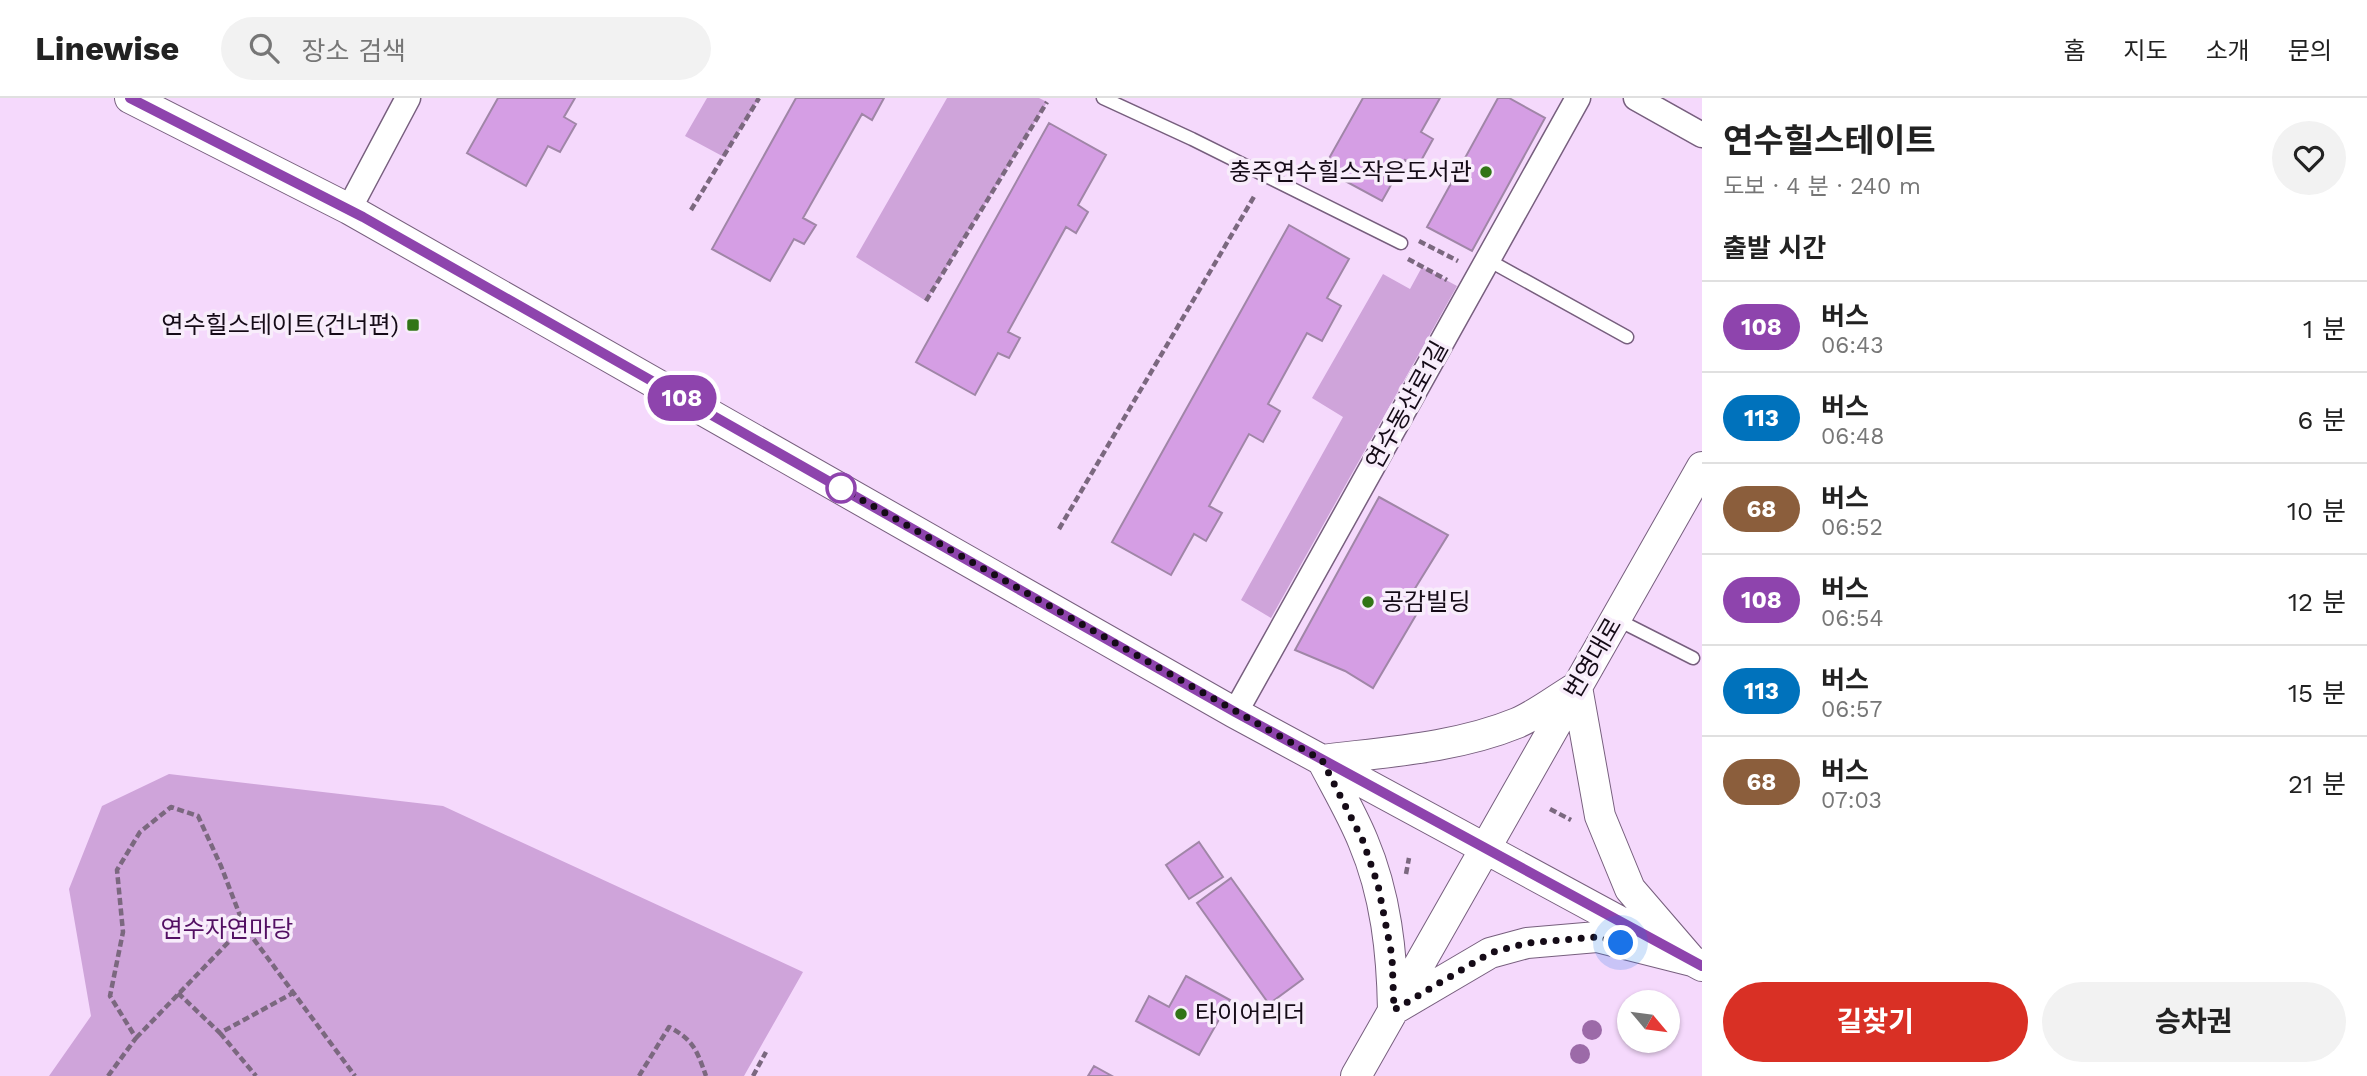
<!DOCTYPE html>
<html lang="ko">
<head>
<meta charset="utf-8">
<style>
  :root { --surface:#fff; --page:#f2f2f2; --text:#222; --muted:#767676; --line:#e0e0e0; --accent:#d93025 }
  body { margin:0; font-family:"Work Sans","Noto Sans KR",sans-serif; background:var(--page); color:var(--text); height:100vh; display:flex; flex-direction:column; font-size:26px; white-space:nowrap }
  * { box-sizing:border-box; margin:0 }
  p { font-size:23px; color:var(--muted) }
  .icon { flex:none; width:38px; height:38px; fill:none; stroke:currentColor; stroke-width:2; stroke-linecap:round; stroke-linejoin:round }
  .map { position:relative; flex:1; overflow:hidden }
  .details { display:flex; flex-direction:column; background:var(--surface); width:665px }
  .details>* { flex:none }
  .badge { padding:0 14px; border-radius:23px; font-size:24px; line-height:46px }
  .needle { width:46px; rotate:119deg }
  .controls { position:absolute; left:1617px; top:892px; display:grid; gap:14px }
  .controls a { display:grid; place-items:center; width:63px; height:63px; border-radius:50%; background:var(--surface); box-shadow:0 2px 5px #0004; font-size:35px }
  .you { position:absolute; width:35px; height:35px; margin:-18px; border:5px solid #fff; border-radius:50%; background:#1a73e8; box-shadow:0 0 0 10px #1a73e833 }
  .map>.badge { position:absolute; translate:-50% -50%; box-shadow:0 0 0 4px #fff }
  h2 { padding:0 21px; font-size:26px; line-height:63px }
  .round { display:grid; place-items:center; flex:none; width:74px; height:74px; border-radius:37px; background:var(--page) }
  .head { display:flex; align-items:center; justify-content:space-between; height:119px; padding:0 21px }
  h1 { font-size:33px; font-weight:700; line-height:52px }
  .cta { display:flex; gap:14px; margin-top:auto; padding:14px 21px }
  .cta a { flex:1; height:80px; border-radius:42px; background:var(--accent); color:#fff; font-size:28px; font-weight:700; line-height:80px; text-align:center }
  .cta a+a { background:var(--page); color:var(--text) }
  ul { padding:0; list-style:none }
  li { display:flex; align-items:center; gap:21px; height:91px; padding:0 21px; border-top:2px solid var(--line) }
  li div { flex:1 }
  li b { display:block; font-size:26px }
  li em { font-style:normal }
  li .badge { min-width:77px; font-weight:700; text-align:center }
  header { display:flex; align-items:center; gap:42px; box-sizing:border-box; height:98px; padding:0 35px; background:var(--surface); border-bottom:2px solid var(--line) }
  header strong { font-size:33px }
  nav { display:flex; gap:38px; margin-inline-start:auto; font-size:24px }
  .search { width:490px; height:63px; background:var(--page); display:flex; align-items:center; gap:18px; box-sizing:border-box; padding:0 24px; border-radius:38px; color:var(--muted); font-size:26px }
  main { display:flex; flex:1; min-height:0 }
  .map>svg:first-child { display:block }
  .green { fill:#cfa4da }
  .building { fill:#d59ee4; stroke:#a086a7; stroke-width:2 }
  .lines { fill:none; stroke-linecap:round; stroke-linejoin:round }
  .service-casing { stroke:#775f7e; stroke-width:15 }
  .minor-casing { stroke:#775f7e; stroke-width:27 }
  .tertiary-casing { stroke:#775f7e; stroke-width:32 }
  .path { stroke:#7b687f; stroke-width:4.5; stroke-dasharray:7 3.5; stroke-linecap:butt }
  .service { stroke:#fff; stroke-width:12 }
  .minor { stroke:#fff; stroke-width:24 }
  .tertiary { stroke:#fff; stroke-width:30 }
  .tree { fill:#9c6aa8 }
  .line-casing { stroke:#fff; stroke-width:16 }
  .line { stroke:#8e44ad; stroke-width:10 }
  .walk { stroke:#150b17; stroke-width:7; stroke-dasharray:0 12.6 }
  .poi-dot { fill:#317516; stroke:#f8edfb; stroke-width:2.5 }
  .stop-dot { fill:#fff; stroke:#8e44ad; stroke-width:3.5 }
  .labels { text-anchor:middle; stroke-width:7; stroke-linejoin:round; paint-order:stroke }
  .poi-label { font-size:24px; fill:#150b17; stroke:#f8edfb; text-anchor:end }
  .street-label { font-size:24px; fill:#150b17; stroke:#f8edfb }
  .park-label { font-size:24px; fill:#530f63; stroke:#f8edfb }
</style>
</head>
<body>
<header>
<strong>Linewise</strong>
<div class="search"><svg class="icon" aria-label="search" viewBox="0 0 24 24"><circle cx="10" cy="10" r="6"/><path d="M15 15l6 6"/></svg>장소 검색</div>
<nav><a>홈</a><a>지도</a><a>소개</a><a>문의</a></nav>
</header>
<main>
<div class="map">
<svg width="1702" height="978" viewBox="0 0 1702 978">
  <rect width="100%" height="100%" fill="#f5d9fc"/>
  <path class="green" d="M707,0H759L724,59L685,38Z
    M947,0H1039L1047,4L926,203L856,159Z
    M1422,169L1457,188L1271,520L1241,502L1343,319L1312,300L1383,176L1410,191Z
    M169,676L443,708L803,874L744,978H49L91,918L69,791L102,708Z"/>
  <path class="building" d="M498,0H575L564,19L576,26L560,54L548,48L526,88L467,55Z
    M796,0H884L872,22L862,16L803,120L816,127L804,146L794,141L770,183L712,151Z
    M1363,0H1440L1421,34L1433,41L1417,70L1405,62L1382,103L1323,71Z
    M1498,0H1509L1545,20L1472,153L1427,129Z
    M1049,25L1106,57L1078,107L1088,114L1076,135L1066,129L1008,234L1020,240L1009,260L998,255L975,297L916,264Z
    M1289,127L1349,161L1327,200L1341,208L1322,243L1307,235L1268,306L1280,313L1263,344L1249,336L1209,408L1222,415L1206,443L1194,436L1171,477L1112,444Z
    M1379,399L1448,437L1414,492L1416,517L1373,590L1345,573L1295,552Z
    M1199,744L1223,779L1189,801L1166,767Z
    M1231,780L1303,881L1269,906L1197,805Z
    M1186,878L1230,902L1199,957L1136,923L1149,898L1169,909Z
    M1094,968L1112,978H1088Z"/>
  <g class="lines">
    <defs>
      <path id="service" d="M1103,0L1192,41L1401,145
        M1488,162L1627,239
        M1616,521L1693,560"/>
      <path id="minor" d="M1636,0L1702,37
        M349,111L408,0
        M1235,615L1578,0"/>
      <path id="tertiary" d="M130,0L349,111L1235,615L1702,868
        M1577,589L1600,718L1630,791L1692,863L1597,839L1527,845L1490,855L1393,912C1392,855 1386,797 1363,743C1352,716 1336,689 1322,662C1386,654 1456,650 1517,625C1538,616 1558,600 1577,589Z
        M1356,978L1702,369"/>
    </defs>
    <use href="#service" class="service-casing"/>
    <use href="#minor" class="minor-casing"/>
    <use href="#tertiary" class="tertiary-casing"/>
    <path class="path" d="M691,112L759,0
      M1419,143L1458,163
      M1408,161L1447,182
      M926,203L1047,4
      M1059,431L1255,97
      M1550,711L1571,722
      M1406,776L1409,760
      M178,895L220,935L293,895
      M220,935L256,978
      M136,940L244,828
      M108,978L136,940L110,898L123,834L117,772L140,734L171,709L198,718L221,768L244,828L355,978
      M639,978L669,929C694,942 697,953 706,978
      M753,978L766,954"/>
    <use href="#service" class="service"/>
    <use href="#minor" class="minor"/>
    <use href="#tertiary" class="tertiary"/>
  </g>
  <g class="tree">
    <circle cx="1592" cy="932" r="10"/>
    <circle cx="1580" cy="956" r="10"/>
  </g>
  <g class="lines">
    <defs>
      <path id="line" d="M130,0L363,119L1235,614L1702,868"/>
    </defs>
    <use href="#line" class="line-casing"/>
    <use href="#line" class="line"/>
    <path class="walk" d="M841,390L1322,662L1363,743L1378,787L1392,858L1394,912L1490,855L1527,845L1597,839L1621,845"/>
  </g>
  <g class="poi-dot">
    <circle cx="1486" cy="74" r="7"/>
    <rect x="406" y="220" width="14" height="14" rx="3.5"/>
    <circle cx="1368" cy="504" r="7"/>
    <circle cx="1181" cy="916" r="7"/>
  </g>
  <circle class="stop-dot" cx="841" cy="390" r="14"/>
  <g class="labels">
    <g class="poi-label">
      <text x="1472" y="82">충주연수힐스작은도서관</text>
      <text x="399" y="235">연수힐스테이트(건너편)</text>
      <text x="1382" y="512" text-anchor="start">공감빌딩</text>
      <text x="1195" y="924" text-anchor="start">타이어리더</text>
    </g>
    <g class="street-label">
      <text transform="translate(1407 307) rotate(-61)" y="8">연수동산로1길</text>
      <text transform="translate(1593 560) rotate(-60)" y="8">번영대로</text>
    </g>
    <g class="park-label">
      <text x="227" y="839">연수자연마당</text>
    </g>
  </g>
</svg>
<div class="controls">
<a><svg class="needle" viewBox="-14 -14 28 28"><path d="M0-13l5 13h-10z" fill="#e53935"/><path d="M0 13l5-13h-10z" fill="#767676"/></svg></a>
</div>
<div class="you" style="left:1621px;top:845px"></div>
<b class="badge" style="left:682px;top:300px;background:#8e44ad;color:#fff">108</b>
</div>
<section class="details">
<div class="head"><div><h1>연수힐스테이트</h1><p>도보 · 4 분 · 240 m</p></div><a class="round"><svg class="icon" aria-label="heart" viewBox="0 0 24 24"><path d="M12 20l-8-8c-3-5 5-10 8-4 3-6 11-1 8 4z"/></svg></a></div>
<h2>출발 시간</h2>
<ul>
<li><span class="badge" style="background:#8e44ad;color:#fff">108</span><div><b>버스</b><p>06:43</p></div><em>1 분</em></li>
<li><span class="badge" style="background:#0072bc;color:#fff">113</span><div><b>버스</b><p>06:48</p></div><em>6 분</em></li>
<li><span class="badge" style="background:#8b5e3c;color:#fff">68</span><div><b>버스</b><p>06:52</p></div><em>10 분</em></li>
<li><span class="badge" style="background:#8e44ad;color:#fff">108</span><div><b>버스</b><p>06:54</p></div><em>12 분</em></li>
<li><span class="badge" style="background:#0072bc;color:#fff">113</span><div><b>버스</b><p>06:57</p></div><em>15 분</em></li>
<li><span class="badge" style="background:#8b5e3c;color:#fff">68</span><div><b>버스</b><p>07:03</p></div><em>21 분</em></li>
</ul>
<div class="cta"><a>길찾기</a><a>승차권</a></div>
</section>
</main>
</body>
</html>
